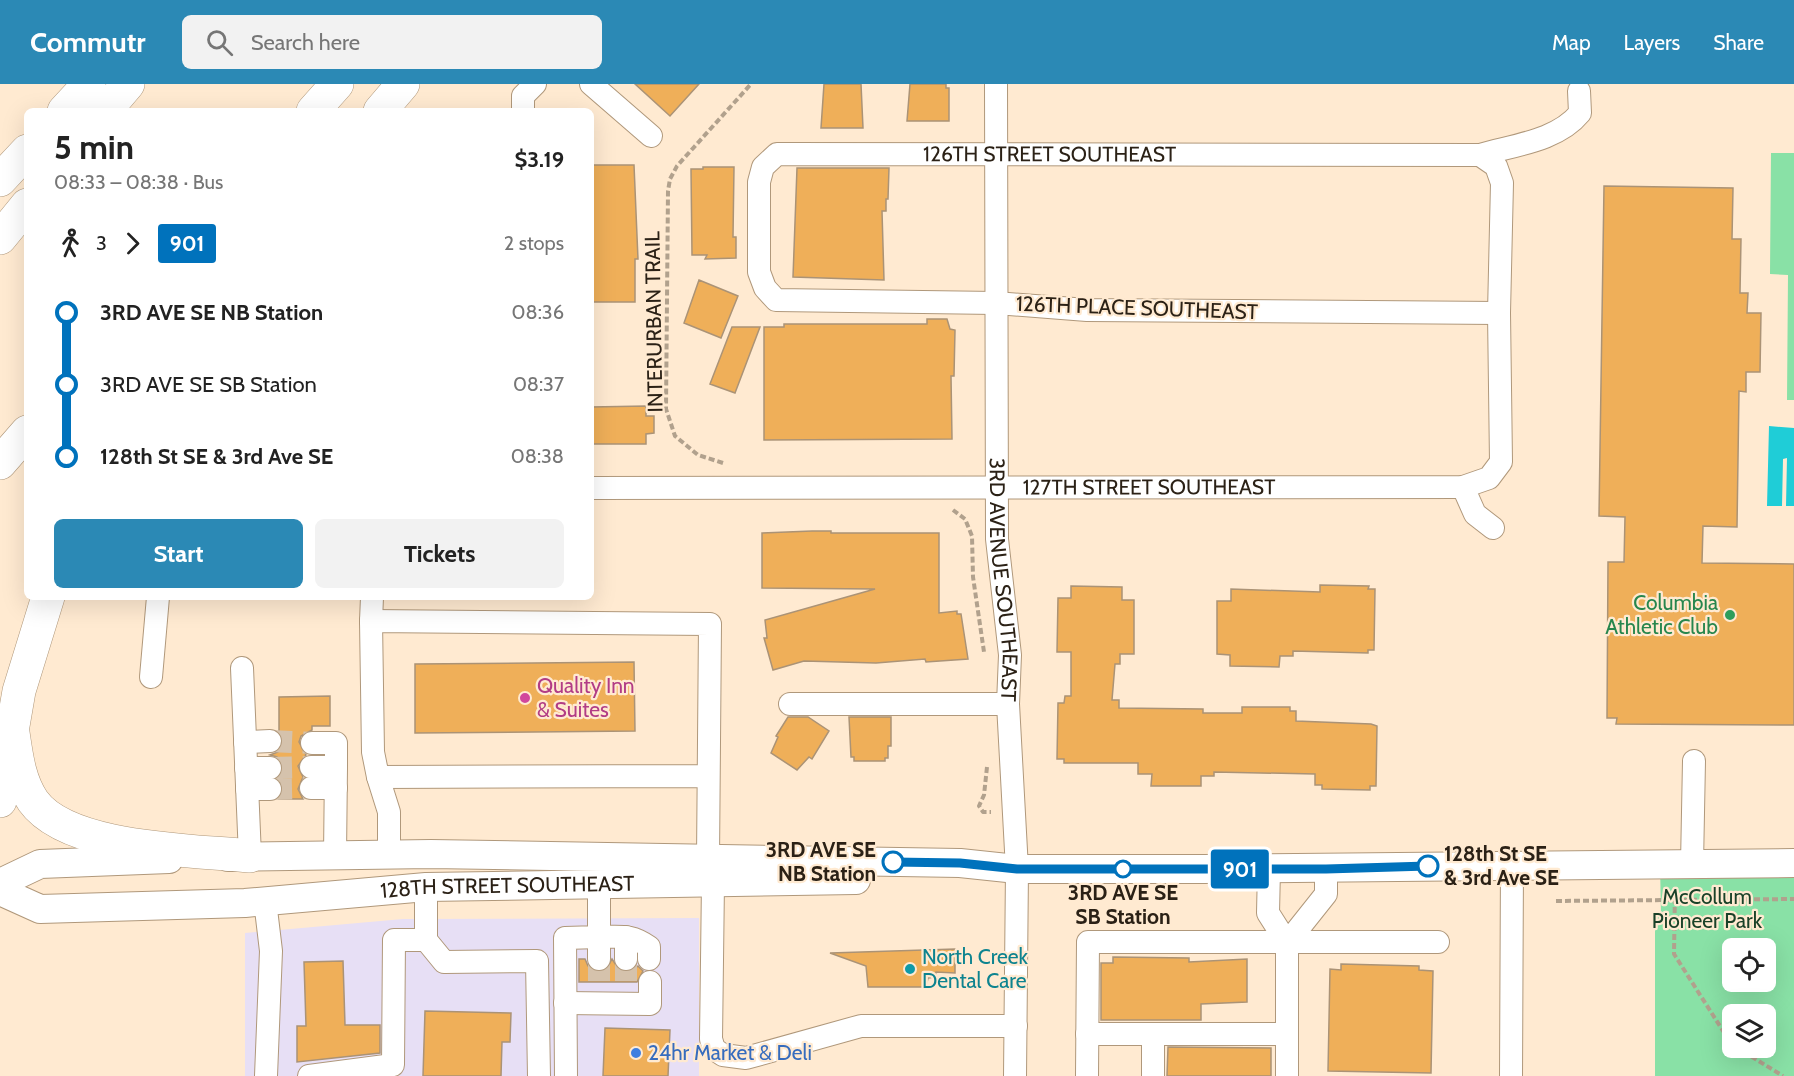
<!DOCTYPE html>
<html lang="en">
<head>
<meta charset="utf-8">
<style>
  :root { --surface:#fff; --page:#f2f2f2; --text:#222; --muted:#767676; --accent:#2b89b5 }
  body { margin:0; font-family:Cabin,sans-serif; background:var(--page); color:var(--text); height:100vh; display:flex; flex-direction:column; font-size:22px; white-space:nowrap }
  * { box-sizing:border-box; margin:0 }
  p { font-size:20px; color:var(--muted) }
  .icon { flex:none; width:33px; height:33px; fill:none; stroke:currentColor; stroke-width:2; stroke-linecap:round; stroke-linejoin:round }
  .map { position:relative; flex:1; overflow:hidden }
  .panel { position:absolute; left:24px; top:24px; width:570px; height:492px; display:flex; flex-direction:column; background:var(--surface); border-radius:9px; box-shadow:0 6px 24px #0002 }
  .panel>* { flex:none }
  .badge { padding:0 12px; border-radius:4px; font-size:21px; line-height:39px }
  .fabs { position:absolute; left:1722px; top:854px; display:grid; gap:12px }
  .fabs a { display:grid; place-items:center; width:54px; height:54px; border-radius:9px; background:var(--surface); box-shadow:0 6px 24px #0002; font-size:30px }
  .map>.badge { position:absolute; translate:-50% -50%; box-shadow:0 0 0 3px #fff }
  .legs { display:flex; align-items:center; gap:9px; height:66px; padding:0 30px; font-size:20px }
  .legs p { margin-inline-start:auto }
  .overview { display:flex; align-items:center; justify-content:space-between; height:102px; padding:0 30px }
  h1 { font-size:33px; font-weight:700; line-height:45px }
  .cta { display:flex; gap:12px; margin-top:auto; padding:12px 30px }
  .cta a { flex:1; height:69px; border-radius:9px; background:var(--accent); color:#fff; font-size:24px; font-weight:700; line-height:69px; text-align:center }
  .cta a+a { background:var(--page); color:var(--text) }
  ul { padding:0 30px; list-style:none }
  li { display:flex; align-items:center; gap:21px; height:72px; font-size:22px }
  li i { display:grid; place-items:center; width:9px; height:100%; margin:0 8px; background:currentColor }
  li i::after { content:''; width:15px; height:15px; margin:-8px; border:4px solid; border-radius:50%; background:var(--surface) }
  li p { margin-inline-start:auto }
  li:first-child i { background:linear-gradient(#0000 50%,currentColor 0) }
  li:last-child i { background:linear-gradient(currentColor 50%,#0000 0) }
  header { display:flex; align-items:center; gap:36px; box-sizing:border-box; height:84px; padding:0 30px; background:var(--accent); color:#fff }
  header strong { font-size:28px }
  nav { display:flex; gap:33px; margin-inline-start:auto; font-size:21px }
  .search { width:420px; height:54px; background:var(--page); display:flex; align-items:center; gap:15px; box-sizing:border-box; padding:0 21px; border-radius:9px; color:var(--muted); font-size:22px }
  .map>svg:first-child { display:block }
  .commercial { fill:#e7dff5 }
  .green { fill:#89e1a6; fill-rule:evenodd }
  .water { fill:#1fcdd7 }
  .building { fill:#efaf59; stroke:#ab9376; stroke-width:1.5 }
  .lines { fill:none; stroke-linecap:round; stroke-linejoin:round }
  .minor-tunnel { stroke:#d5c2ac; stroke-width:22; stroke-dasharray:22 11; stroke-linecap:butt }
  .minor-casing { stroke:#b0987b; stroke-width:24 }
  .major-casing { stroke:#b0987b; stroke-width:30 }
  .highway-casing { stroke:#b0987b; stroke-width:34 }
  .path { stroke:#b1a18d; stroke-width:4; stroke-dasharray:6 3; stroke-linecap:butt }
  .minor { stroke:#fff; stroke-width:22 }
  .major { stroke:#fff; stroke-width:28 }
  .highway { stroke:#fff; stroke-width:33 }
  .line-1-casing { stroke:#fff; stroke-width:14 }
  .line-1 { stroke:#0072bc; stroke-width:9 }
  .leisure-dot { fill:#2e9e5b; stroke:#ffead1; stroke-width:2 }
  .hotel-dot { fill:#d1479c; stroke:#ffead1; stroke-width:2 }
  .stop-1-dot { fill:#fff; stroke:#0072bc; stroke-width:3 }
  .culture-dot { fill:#0f9aa8; stroke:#ffead1; stroke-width:2 }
  .shop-dot { fill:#3f7fe0; stroke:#ffead1; stroke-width:2 }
  .labels { text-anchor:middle; stroke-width:4.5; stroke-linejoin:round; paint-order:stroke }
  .street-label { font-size:21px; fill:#2b2116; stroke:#ffead1 }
  .leisure-label { font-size:21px; fill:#27864d; stroke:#ffead1; text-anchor:end }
  .hotel-label { font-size:21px; fill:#b23c85; stroke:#ffead1; text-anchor:start }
  .stop-label { font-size:21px; font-weight:bold; fill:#2b2116; stroke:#ffead1; text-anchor:end }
  .park-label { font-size:21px; fill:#194128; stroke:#ffead1 }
  .culture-label { font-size:21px; fill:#0d838f; stroke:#ffead1; text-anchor:start }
  .shop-label { font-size:21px; fill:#366cbe; stroke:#ffead1; text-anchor:start }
</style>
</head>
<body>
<header>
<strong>Commutr</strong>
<div class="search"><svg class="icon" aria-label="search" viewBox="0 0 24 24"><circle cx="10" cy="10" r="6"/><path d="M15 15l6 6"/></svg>Search here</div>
<nav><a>Map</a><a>Layers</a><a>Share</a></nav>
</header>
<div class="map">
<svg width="1794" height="992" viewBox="0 0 1794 992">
  <rect width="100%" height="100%" fill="#ffead1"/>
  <path class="commercial" d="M699,834V992H245V849L403,835Z"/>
  <path class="green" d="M1771,69H1794V316H1787L1788,191L1770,190Z
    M1794,779V992H1655V830H1661L1660,780ZM1732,864H1766V897H1732ZM1732,930H1766V963H1732Z"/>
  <path class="water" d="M1769,342L1794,344V422H1786L1787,374L1783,375L1782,422H1767Z"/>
  <path class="building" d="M635,0H699L670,32Z
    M824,0H861L863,44H821Z
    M910,0H946V4H949V37H907Z
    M591,81H634L638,175H635V218H591Z
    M703,83H734L733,153H736V174L705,175L707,171H692L691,85H703Z
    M797,84H889L888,115H886V127H882L884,196L793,193Z
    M1604,102L1733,104L1732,155H1741L1740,209H1748L1747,229H1761L1760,288H1746V308L1739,307L1737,443L1703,442L1702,479L1794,480V641L1616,640L1617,634H1607L1608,478H1624L1625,433L1599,432Z
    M699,196L738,212L721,254L684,239Z
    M927,235H947L950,245L955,246L954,292H951L952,355L764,356V243H784V240H927Z
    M732,243H760L735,309L710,300Z
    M646,322V332H654V349L646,350V360H591V323Z
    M812,447H831V449H939V529L957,527V530H961L968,575L926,578L925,575L876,579L804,577L773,586L764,554H767L765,536L875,505L762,504V449Z
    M1320,501L1369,502L1368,505H1375L1374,566H1368V569L1293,567V572H1280L1279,583L1230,582V571L1217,570V517H1231V505L1320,508Z
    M1071,502L1122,503V516H1134V570H1120V580H1115L1112,616H1119V624L1203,625V629H1242V623H1290V627H1296V637L1371,640L1377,642L1376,702H1370V706L1322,705V701H1315V690L1214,688V692H1201V702H1151L1152,690H1138V679H1064V675H1057L1058,619H1064L1065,612H1071V568H1057L1058,514H1071Z
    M634,578L635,647L415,649V580Z
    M330,612V642H312V646L301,652L299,658L306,671L298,682L303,693L298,705L303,715H279L283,704L278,694L283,683L277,673L270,671L278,668L283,657L279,647V613Z
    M788,633H808L829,647L812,675L809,673L797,686L771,669L778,653L776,652Z
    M849,633H891V662H888V674H885V677H854V673H851Z
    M955,865V889L936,888L935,893L928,894L926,903H868L866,882L830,869Z
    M1113,873L1189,874V878L1247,875V918L1201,920V936H1101V879H1113Z
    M579,875H585L588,882L598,888L606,886L612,875L620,887H632L638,882L643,887L637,898H579Z
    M343,877L345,941H380V969L297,978V942H306L304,878Z
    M1341,880L1419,882V886L1433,887L1431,989L1328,987L1330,885L1341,886Z
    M425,927L511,929L510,958H502L501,992H423Z
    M605,944L670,946L668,992H603Z
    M1168,963L1271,964V992H1167Z"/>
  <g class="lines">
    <path class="minor-tunnel" d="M270,657L312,659
      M270,684L311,683
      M270,705L311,704
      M599,875V898
      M626,875V898"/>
    <defs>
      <g id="minor">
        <path d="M591,0L651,52"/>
        <path id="s1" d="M996,0L997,455L1010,571L1008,620L1017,785L1015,992"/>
        <path d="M523,27V12L535,0"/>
        <path id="s2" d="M1499,229L1087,226L996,219L776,216L765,204L759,188V98L763,83L777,70L1480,71C1514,61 1557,57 1580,29L1579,7"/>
        <path d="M1463,403L1475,430L1493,444"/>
        <path id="s3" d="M591,404L1463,403L1489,394L1501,378L1499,229L1502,99L1496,82L1480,71"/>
        <path d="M371,537L372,513"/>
        <path d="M242,584L250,772"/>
        <path d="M151,593L158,513"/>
        <path d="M790,620H1008"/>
        <path d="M245,658L270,657"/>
        <path d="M312,659H336V683"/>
        <path d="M311,683H336L335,771"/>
        <path d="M246,684H270"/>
        <path d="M708,692L378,693L373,668L371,537L710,540L708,775"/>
        <path d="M378,693L389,728V771"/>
        <path d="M311,704H336"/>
        <path d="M247,705H270"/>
        <path d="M1692,780L1694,677"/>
        <path d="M1269,785L1268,829L1287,859L1326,810V785"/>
        <path d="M713,798L711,955L714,965L723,971L746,974L861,942H1016"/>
        <path d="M265,817L271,867L266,992"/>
        <path d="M626,853V875"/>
        <path d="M426,856L444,878L537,877L539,992"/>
        <path d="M599,875V853C621,853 631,850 649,863V875"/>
        <path d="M565,919L650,920V898"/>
        <path d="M1087,950H1287"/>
        <path d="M1153,950V992"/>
        <path d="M309,992L393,981L394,856H426V803"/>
        <path d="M566,992L565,854L599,853V800"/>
        <path d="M1087,992L1088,858H1438"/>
        <path d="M1287,992V859"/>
        <path d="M1511,992L1512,780"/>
      </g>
      <g id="major">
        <path d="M228,773L431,770L960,779L1017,785H1203L1794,779"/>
        <path d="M0,799L40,780L169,775"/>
        <path id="s4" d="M0,807L40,825L245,819L426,803L856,796"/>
      </g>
      <path id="highway" d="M64,27L89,0
        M105,27L128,0
        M313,27L337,0
        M380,27L403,0
        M0,96L27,67
        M0,154L27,121
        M0,379L27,348
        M12,642C16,667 18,695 33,717C68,766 192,766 250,772
        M0,717L19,607L48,513"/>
    </defs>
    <use href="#minor" class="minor-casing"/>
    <use href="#major" class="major-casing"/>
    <use href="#highway" class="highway-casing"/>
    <path class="path" d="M723,379L698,371L675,352L666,325L668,107L670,95L677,82L751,0
      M953,426L965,435L972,452L973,493L984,568
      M987,683L984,711L979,722L983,728H991
      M1675,805L1674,870L1732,961
      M1556,817L1794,815
      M1736,963L1783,992"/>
    <use href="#minor" class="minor"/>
    <use href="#major" class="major"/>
    <use href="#highway" class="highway"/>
  </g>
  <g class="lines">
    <defs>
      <path id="line-1" d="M893,778L960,779L1017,785H1326L1428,782"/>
    </defs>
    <use href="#line-1" class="line-1-casing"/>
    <use href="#line-1" class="line-1"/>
  </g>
  <circle class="leisure-dot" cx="1730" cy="531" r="6"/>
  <circle class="hotel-dot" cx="525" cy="614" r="6"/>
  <g class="stop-1-dot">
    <circle cx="893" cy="778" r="10"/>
    <circle cx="1428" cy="782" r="10"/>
    <circle cx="1123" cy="785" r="8"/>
  </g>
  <circle class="culture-dot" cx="910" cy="885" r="6"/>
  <circle class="shop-dot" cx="636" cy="969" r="6"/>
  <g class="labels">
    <g class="street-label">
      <text dy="7" stroke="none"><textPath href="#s2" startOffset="1154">126TH STREET SOUTHEAST</textPath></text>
      <text transform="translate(1137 224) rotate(2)" y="7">126TH PLACE SOUTHEAST</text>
      <text transform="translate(654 238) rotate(-91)" y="7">INTERURBAN TRAIL</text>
      <text dy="7" stroke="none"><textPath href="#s3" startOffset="558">127TH STREET SOUTHEAST</textPath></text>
      <text dy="7" stroke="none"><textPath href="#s1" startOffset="496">3RD AVENUE SOUTHEAST</textPath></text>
      <text dy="7" stroke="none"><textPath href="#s4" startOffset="512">128TH STREET SOUTHEAST</textPath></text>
    </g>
    <g class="leisure-label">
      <text x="1718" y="526">Columbia<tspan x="1718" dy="24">Athletic Club</tspan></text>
    </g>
    <g class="hotel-label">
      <text x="537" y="609">Quality Inn<tspan x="537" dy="24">&amp; Suites</tspan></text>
    </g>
    <g class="stop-label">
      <text x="876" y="773">3RD AVE SE<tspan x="876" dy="24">NB Station</tspan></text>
      <text x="1444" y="777" text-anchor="start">128th St SE<tspan x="1444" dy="24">&amp; 3rd Ave SE</tspan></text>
      <text x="1123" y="816" text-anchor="middle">3RD AVE SE<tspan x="1123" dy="24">SB Station</tspan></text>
    </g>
    <g class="park-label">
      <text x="1707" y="820">McCollum<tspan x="1707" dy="24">Pioneer Park</tspan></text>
    </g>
    <g class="culture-label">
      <text x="922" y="880">North Creek<tspan x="922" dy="24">Dental Care</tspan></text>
    </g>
    <g class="shop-label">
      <text x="648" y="976">24hr Market &amp; Deli</text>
    </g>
  </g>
</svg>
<div class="fabs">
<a><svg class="icon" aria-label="locate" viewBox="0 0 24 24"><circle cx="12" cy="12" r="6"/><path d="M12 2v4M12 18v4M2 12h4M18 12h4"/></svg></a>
<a><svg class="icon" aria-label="layers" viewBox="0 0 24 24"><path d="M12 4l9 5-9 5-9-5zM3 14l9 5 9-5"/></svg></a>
</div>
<b class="badge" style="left:1240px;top:785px;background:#0072bc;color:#fff">901</b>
<section class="panel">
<div class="overview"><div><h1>5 min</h1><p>08:33 – 08:38 · Bus</p></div><b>$3.19</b></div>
<div class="legs"><svg class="icon" aria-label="walk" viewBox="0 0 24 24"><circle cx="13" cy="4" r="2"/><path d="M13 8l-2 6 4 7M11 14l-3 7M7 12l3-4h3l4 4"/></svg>3<svg class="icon" aria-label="forward" viewBox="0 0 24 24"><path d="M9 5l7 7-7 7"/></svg><b class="badge" style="background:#0072bc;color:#fff">901</b><p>2 stops</p></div>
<ul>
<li><i style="color:#0072bc"></i><b>3RD AVE SE NB Station</b><p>08:36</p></li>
<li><i style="color:#0072bc"></i><span>3RD AVE SE SB Station</span><p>08:37</p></li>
<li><i style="color:#0072bc"></i><b>128th St SE &amp; 3rd Ave SE</b><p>08:38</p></li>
</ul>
<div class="cta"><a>Start</a><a>Tickets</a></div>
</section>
</div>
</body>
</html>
